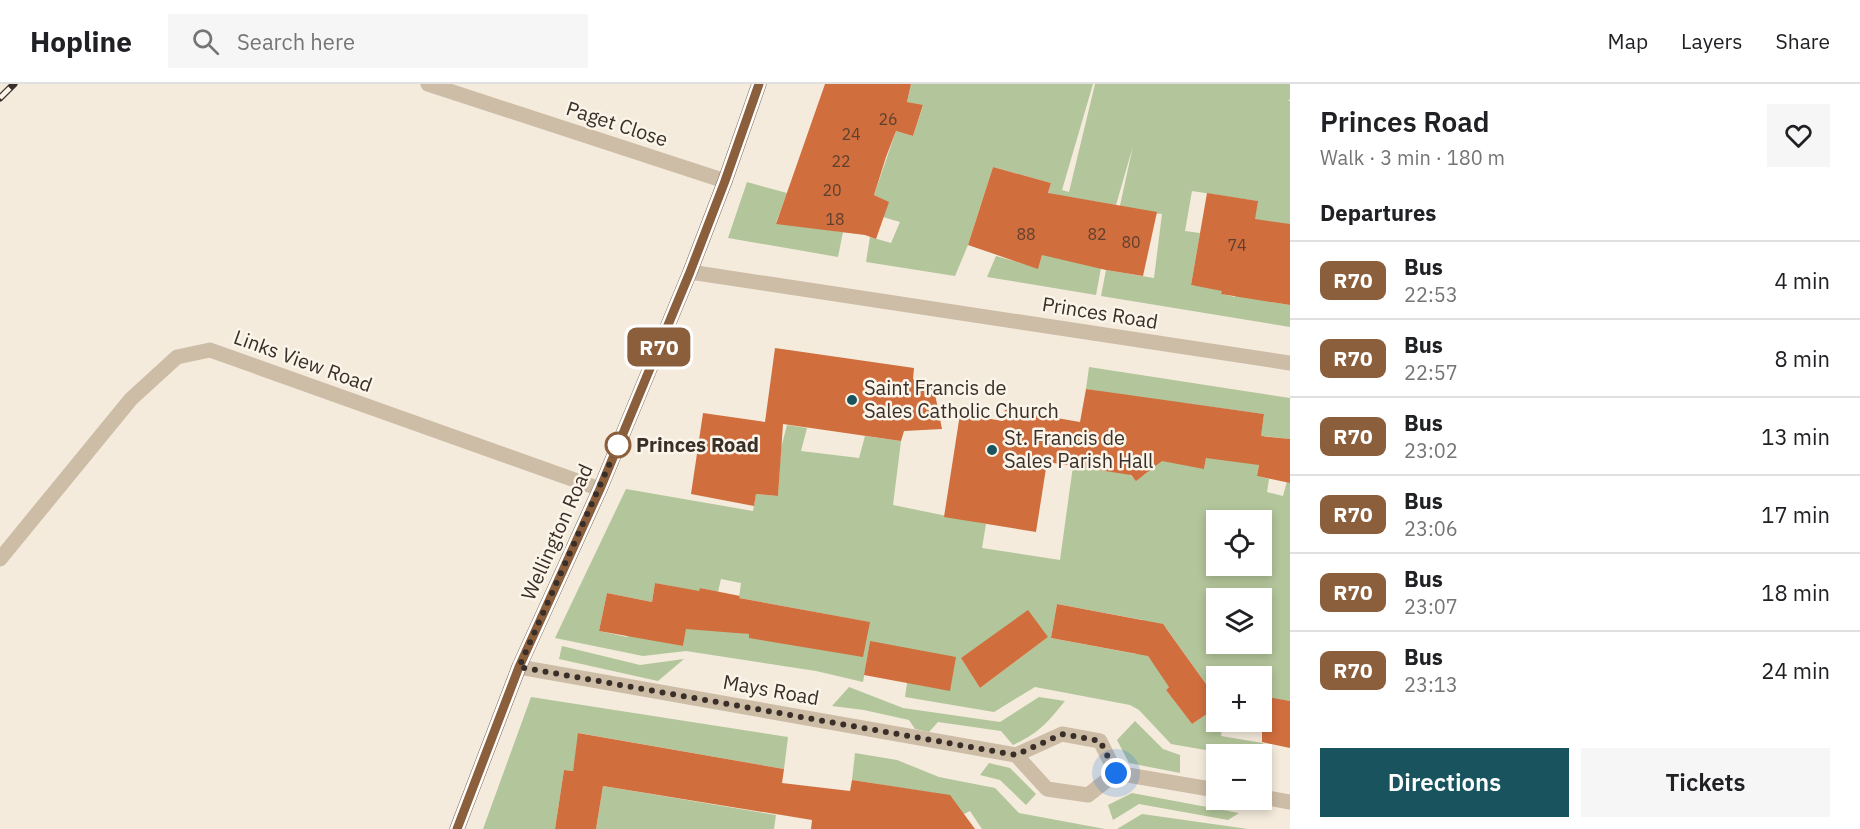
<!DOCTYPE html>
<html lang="en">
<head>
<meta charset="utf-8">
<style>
  :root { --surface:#fff; --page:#f6f6f6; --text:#202124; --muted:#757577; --line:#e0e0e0; --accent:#19545e }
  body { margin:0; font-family:"IBM Plex Sans",sans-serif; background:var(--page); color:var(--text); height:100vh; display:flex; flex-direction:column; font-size:22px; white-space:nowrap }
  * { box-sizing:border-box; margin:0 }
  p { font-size:20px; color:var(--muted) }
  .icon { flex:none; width:33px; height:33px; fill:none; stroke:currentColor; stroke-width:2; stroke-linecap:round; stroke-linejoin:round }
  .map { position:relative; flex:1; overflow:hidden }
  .details { display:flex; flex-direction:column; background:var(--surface); width:570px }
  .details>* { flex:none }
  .badge { padding:0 12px; border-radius:9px; font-size:21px; line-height:39px }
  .buttons { position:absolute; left:1206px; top:426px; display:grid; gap:12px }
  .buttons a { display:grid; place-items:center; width:66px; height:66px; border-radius:0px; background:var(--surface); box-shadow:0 3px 9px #0003; font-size:30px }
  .you { position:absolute; width:30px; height:30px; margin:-15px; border:4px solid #fff; border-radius:50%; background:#1a73e8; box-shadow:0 0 0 9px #1a73e833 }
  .map>.badge { position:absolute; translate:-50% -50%; box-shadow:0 0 0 3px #fff }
  h2 { padding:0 30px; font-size:22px; line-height:54px }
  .round { display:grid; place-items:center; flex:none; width:63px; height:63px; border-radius:0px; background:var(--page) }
  .headline { display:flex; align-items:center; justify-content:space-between; height:102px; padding:0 30px }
  h1 { font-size:28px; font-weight:600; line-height:45px }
  .action { display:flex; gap:12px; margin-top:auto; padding:12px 30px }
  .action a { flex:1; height:69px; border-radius:0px; background:var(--accent); color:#fff; font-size:24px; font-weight:600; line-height:69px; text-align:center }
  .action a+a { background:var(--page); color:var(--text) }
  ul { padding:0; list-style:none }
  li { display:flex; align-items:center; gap:18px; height:78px; padding:0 30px; border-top:2px solid var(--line) }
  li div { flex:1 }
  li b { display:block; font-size:22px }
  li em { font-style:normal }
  li .badge { min-width:66px; font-weight:700; text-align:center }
  header { display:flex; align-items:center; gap:36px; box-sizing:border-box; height:84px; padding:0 30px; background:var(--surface); border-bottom:2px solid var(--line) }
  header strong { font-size:28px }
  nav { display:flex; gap:33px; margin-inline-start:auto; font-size:21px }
  .search { width:420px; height:54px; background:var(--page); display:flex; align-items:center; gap:15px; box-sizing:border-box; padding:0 21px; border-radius:0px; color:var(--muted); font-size:22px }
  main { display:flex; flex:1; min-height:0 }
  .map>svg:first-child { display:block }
  .green { fill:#b3c59a; fill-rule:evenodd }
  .building { fill:#d06e3e }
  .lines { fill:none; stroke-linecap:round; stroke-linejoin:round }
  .minor { stroke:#cdbca6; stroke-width:15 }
  .primary { stroke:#7c6757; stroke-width:15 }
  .rail-casing { stroke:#392f28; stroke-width:7 }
  .rail { stroke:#fbf4e9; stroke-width:4.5; stroke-dasharray:14; stroke-linecap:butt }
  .line-casing { stroke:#fff; stroke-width:14 }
  .line { stroke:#8b5e3c; stroke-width:9 }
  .walk { stroke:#392f28; stroke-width:6; stroke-dasharray:0 10.8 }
  .poi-dot { fill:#19545e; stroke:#fbf4e9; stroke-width:2 }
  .stop-dot { fill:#fff; stroke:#8b5e3c; stroke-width:3 }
  .labels { text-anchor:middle; stroke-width:5; stroke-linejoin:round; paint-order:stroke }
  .number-label { font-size:16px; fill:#5f3f2e }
  .street-label { font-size:20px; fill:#392f28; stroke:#fbf4e9 }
  .poi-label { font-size:20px; fill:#392f28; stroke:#fbf4e9; text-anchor:start }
  .stop-label { font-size:20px; font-weight:bold; fill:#392f28; stroke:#fbf4e9; text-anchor:start }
</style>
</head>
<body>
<header>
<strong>Hopline</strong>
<div class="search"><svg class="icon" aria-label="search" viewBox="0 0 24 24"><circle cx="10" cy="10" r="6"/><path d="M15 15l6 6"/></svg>Search here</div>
<nav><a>Map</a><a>Layers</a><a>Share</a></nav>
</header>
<main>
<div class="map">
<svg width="1290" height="745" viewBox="0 0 1290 745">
  <rect width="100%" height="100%" fill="#f4ebdc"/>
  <path class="green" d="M911,0H1093L1062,106L1069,108L1095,0H1290V15L1288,17H1290V140L1272,218L1290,221V243L1101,212L1106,186L1154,194L1162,130L1119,126L1133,62L1116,121L1068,113L1101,184L1096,211L987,193L996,172L1038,184L1055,129L1044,125L1051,99L993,83L968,161L955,192L866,178L870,153L891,159L900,138L883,133L888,118L874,111L896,47L913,52L923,22L907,18ZM1192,107L1257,117L1243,208L1236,207L1235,213L1222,210V206L1191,201L1200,149L1185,147Z
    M747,98L787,109L776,139L843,148L838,173L728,154Z
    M1089,283L1290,314V355L1264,352L1257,392L1269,395L1267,408L1283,412L1287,397L1290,399V617L1270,614V609L1262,607V592H1216V614L1166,544L1142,564L1170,602L1166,606L1192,640L1216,624V638H1223L1221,652L1263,659L1261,670H1217V668L1171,660L1139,626L1130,621L1035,603L994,628L905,613L907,599L870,557L863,598L816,587L686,567L643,572L555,554L626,405L753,427L756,410L778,412L781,364L787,341L807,344L801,367L859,374L865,352L901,357L893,421L986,440L982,464L1060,476L1073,382L1104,387L1107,366L1133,394L1141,393L1148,388L1151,364L1131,313L1086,305ZM1183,319L1264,330L1258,371L1206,374L1204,385ZM1216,436H1262V482H1216ZM721,495L741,499L739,514L869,538L749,554V550L694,542L700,504L718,508ZM655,499L675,503L688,526L683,562L658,557L629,549L627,553L599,547L607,509L652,518ZM1216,514H1262V560H1216ZM1057,520L1143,536L1136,570L1051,554ZM996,550L1048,553L980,604L961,574Z
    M562,562L640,581L684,575L658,597L559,575Z
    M849,603L903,624L1000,638L1039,613L1065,617C1047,639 1039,649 1013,661L1001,647L938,638L929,648L915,645L909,636L864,626L832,622Z
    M531,613L788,653L784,685L579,649L573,687L564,686L555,745H483Z
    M1135,637L1163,665L1180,671V689L1129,679L1117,656Z
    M855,669L897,676L939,693L995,704L1019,729L1105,745H982L970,727L964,730L934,709L852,696Z
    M989,679L1010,684L1036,710L1026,721L1000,696L980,691Z
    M603,702L776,731L774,745H596Z
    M1132,709L1239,729L1228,736L1139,720L1113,736L1108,721Z
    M1142,730L1248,745H1117Z"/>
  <path class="building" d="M825,0H911L907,18L923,21L913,52L896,47L886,73L874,111L889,118L876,155L865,151L776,140Z
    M993,83L1051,99L1048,109L1157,128L1143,192L1106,186L1042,171L1038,185L968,161Z
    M1207,109L1258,117L1255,135L1290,140V221L1221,210L1222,207L1191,201Z
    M775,264L914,284L913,295L934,305L942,345L904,347L901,357L783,340L778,412L756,410L754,422L691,410L703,329L765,338Z
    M1086,305L1264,330L1261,352L1290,355V399L1257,392L1259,381L1206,374L1204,385L1162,377L1136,397L1131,391L1047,378L1036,448L944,433L960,330L1003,337L1005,325L1080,338Z
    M655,499L699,507L700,504L740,512L739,514L870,538L863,573L749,554V550L686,545L683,562L599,547L607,509L652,518Z
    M1057,520L1163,540L1216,614V624L1192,640L1166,606L1169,603L1148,572L1051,554Z
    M1028,526L1048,553L980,604L961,574Z
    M870,557L956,573L950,607L864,591Z
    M1262,612L1290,617V664L1262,658Z
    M578,649L784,685L782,699L850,707L852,696L950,711L975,745H811L812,736L603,702L596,745H555L564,686L573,687Z"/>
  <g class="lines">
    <path class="minor" d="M428,0L725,97
      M690,188L1290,279
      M0,475L131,315L177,273L210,266L600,405
      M519,583L1016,671L1062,650L1100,657L1116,689
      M1016,671L1047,705L1088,711L1116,689L1216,706
      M1262,713L1290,718"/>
    <path class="primary" d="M457,745L519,583L600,405L690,188L725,97L759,0"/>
    <defs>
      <path id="rail" d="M0,14L14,0"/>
    </defs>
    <use href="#rail" class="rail-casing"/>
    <use href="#rail" class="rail"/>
  </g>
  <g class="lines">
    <defs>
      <path id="line" d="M457,745L519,583L600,405L690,188L725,97L759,0"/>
    </defs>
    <use href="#line" class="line-casing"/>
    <use href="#line" class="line"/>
    <path class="walk" d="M618,361L519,583L1016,671L1062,650L1100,657L1116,689"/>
  </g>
  <g class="poi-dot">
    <circle cx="852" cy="316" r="6"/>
    <circle cx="992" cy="366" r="6"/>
  </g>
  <circle class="stop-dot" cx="618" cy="361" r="12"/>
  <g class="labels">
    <g class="number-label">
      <text x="888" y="41">26</text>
      <text x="851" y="56">24</text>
      <text x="841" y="83">22</text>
      <text x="832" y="112">20</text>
      <text x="835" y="141">18</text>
      <text x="1026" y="156">88</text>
      <text x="1097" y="156">82</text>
      <text x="1131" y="164">80</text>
      <text x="1237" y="167">74</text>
    </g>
    <g class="street-label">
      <text transform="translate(617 40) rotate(18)" y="7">Paget Close</text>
      <text transform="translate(1100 229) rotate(9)" y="7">Princes Road</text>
      <text transform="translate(303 277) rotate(20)" y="7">Links View Road</text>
      <text transform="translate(557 448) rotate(-66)" y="7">Wellington Road</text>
      <text transform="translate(771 606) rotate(10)" y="7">Mays Road</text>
    </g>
    <g class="poi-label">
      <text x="864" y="311">Saint Francis de<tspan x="864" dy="23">Sales Catholic Church</tspan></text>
      <text x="1004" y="361">St. Francis de<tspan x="1004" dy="23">Sales Parish Hall</tspan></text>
    </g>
    <g class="stop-label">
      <text x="636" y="368">Princes Road</text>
    </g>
  </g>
</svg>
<div class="buttons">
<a><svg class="icon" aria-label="locate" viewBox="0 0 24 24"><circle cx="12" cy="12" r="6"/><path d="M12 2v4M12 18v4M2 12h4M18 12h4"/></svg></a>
<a><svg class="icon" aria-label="layers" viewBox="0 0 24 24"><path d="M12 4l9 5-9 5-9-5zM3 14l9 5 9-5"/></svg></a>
<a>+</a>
<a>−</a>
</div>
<div class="you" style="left:1116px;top:689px"></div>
<b class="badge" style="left:659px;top:263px;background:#8b5e3c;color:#fff">R70</b>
</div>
<section class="details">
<div class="headline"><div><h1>Princes Road</h1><p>Walk · 3 min · 180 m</p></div><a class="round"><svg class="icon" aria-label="heart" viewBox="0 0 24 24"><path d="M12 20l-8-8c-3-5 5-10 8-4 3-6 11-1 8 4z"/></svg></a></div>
<h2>Departures</h2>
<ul>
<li><span class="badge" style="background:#8b5e3c;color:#fff">R70</span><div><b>Bus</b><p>22:53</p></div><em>4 min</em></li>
<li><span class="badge" style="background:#8b5e3c;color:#fff">R70</span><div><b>Bus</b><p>22:57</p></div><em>8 min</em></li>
<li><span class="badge" style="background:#8b5e3c;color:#fff">R70</span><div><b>Bus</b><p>23:02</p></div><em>13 min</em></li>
<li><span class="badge" style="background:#8b5e3c;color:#fff">R70</span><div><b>Bus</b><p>23:06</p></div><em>17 min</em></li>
<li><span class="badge" style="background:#8b5e3c;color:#fff">R70</span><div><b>Bus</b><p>23:07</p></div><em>18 min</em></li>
<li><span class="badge" style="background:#8b5e3c;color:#fff">R70</span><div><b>Bus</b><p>23:13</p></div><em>24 min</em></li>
</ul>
<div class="action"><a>Directions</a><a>Tickets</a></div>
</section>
</main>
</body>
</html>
